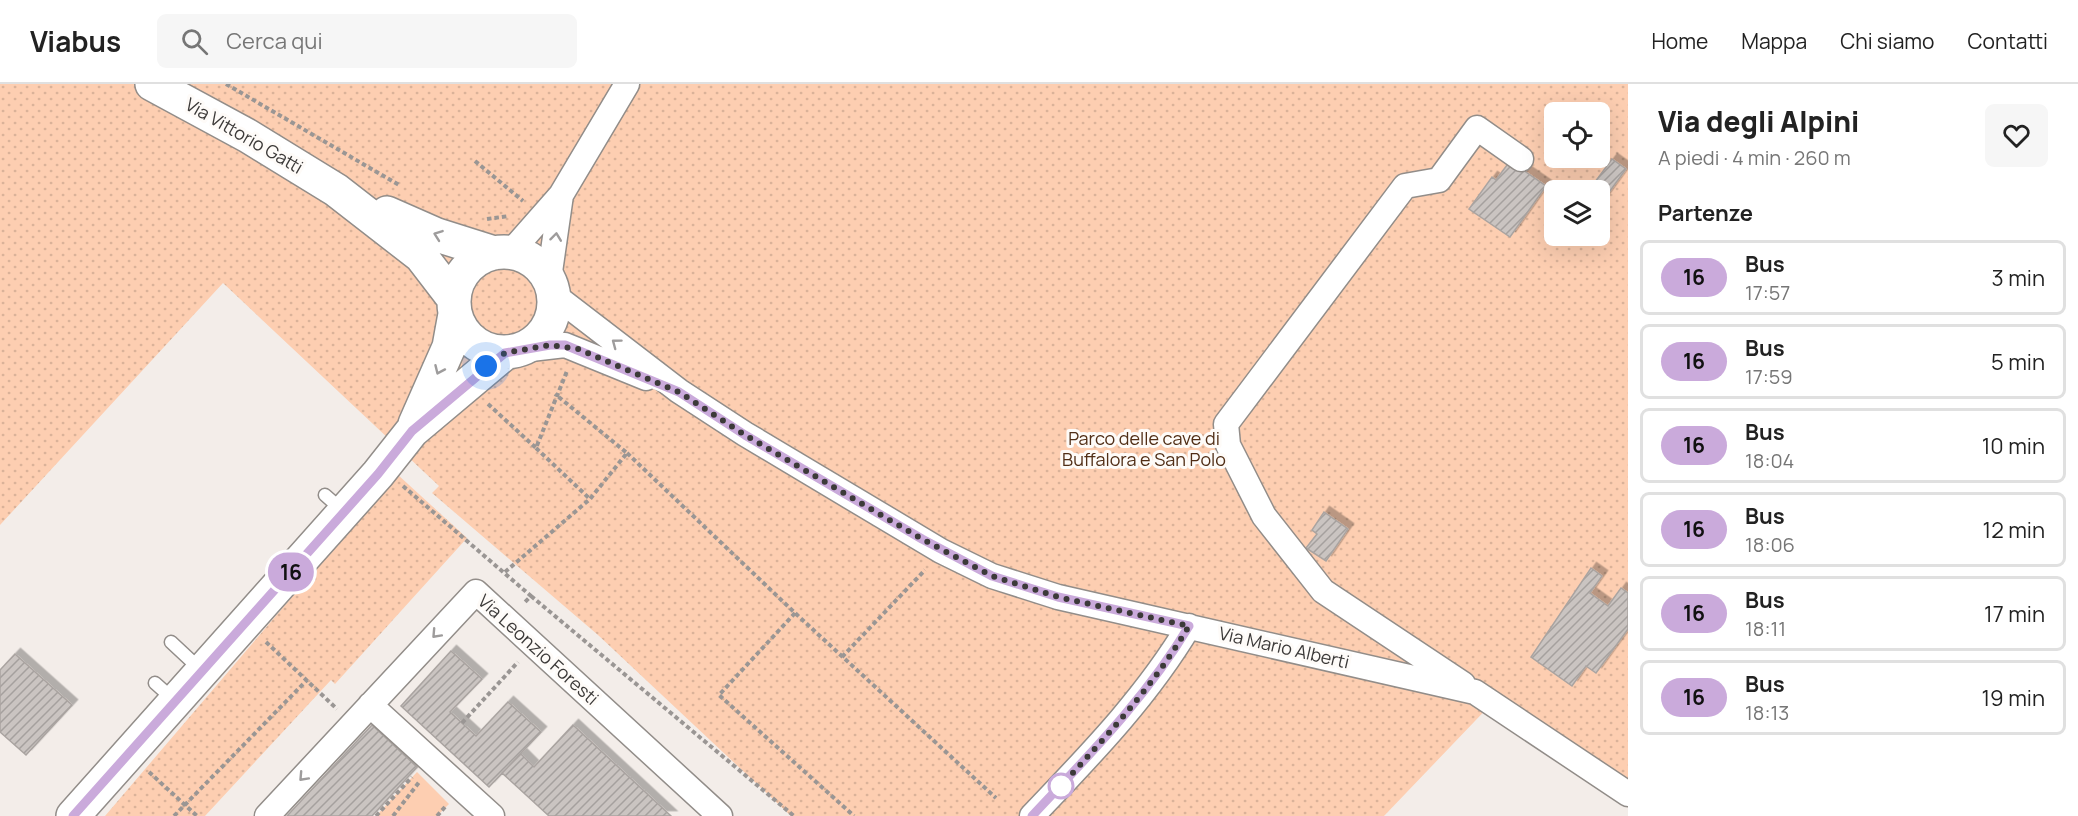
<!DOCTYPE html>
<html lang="it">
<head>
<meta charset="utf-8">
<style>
  :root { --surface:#fff; --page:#f6f6f6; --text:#222; --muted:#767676; --line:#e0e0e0 }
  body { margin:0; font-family:Manrope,sans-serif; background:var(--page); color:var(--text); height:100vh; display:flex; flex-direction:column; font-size:22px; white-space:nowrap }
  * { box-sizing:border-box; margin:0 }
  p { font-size:20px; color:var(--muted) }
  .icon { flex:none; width:33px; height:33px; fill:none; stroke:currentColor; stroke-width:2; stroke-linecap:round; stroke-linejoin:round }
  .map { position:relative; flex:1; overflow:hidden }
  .drawer { display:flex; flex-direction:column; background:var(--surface); width:450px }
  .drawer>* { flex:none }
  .badge { padding:0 12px; border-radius:20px; font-size:21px; line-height:39px }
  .controls { position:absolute; left:1544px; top:18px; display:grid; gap:12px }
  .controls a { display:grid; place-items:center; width:66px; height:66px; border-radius:9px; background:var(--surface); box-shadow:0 6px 24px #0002; font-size:30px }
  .you { position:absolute; width:30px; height:30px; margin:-15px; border:4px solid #fff; border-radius:50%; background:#1a73e8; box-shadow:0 0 0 9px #1a73e833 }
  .map>.badge { position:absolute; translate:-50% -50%; box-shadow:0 0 0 3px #fff }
  h2 { padding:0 30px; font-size:22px; line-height:54px }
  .round { display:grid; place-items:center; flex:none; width:63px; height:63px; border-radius:9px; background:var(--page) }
  .head { display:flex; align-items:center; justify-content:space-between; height:102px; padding:0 30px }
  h1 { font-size:28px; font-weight:800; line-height:45px }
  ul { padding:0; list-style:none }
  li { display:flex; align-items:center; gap:18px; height:75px; margin:0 12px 9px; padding:0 18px; border:3px solid var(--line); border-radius:9px }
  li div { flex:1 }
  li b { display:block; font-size:22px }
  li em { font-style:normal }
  li .badge { min-width:66px; font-weight:700; text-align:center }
  header { display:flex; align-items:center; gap:36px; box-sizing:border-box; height:84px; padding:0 30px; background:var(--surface); border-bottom:2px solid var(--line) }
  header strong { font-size:28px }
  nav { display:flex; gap:33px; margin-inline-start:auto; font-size:21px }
  .search { width:420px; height:54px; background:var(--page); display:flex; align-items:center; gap:15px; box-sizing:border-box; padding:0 21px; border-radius:9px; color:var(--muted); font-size:22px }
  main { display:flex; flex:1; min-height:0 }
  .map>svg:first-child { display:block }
  .green { fill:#fdceb1 }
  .park { fill:url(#park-dots); fill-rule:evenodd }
  .building { fill:url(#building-hatch); stroke:#aaa4a1; stroke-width:1.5; filter:url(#shadow) }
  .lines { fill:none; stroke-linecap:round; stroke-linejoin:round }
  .lane-casing { stroke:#928d89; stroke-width:15 }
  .street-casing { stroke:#928d89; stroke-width:27 }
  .secondary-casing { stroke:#928d89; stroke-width:36 }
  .path { stroke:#9a9694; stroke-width:4; stroke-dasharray:4.5 3; stroke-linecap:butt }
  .lane { stroke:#fff; stroke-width:12 }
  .street { stroke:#fff; stroke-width:24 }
  .secondary { stroke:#fff; stroke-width:33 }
  .oneway { stroke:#9e9c9c }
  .line-casing { stroke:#fff; stroke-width:14 }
  .line { stroke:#caaadb; stroke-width:9 }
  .walk { stroke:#3c3a39; stroke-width:6; stroke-dasharray:0 10.8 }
  .stop-dot { fill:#fff; stroke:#caaadb; stroke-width:3 }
  .labels { text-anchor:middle; stroke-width:6; stroke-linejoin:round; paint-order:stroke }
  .street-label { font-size:18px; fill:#3c3a39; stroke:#fefbf8 }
  .park-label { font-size:18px; fill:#512e16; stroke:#fefbf8 }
</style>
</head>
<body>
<header>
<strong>Viabus</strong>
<div class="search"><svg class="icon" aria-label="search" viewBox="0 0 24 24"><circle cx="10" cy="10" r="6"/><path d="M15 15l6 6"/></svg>Cerca qui</div>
<nav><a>Home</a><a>Mappa</a><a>Chi siamo</a><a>Contatti</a></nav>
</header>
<main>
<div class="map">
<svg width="1628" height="732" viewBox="0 0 1628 732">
  <defs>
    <pattern id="park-dots" width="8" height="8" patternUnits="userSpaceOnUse" patternTransform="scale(1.5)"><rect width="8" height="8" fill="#fdceb1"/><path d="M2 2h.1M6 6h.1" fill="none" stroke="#dab299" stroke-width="1.8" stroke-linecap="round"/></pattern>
    <pattern id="building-hatch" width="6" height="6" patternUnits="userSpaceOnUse" patternTransform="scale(1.5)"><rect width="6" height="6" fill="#cac4c1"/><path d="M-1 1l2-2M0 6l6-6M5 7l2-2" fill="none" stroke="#a5a09e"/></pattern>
    <filter id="shadow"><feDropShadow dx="5.5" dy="-5.5" stdDeviation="0" flood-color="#0004"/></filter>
  </defs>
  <rect width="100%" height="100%" fill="#f3ede9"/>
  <path class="green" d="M417,688L449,720L437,732H376Z"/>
  <path class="park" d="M0,0H1628V698L1497,614L1384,732H791L598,551L432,409L439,402L223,199L0,441ZM1554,28H1599V74H1554ZM1554,106H1599V152H1554Z
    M397,390L467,454L335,600L331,596L205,732H105Z"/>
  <path class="building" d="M1612,75L1626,85L1599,122V106H1589Z
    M1510,77L1546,102L1510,153L1469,125L1492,93L1496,96Z
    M1324,428L1348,445L1326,477L1306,464L1317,450L1312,446Z
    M1591,484L1602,492L1590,509L1608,522L1621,504L1628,509V545L1596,589L1586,582L1572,602L1531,573Z
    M451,567L482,595L450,628L476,652L508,618L541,648L489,703L401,622Z
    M15,570L72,621L26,671L0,648V586Z
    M372,641L417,683L372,732H287Z
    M573,641L671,732H549L502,689L521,670L534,683Z"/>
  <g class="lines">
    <defs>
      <path id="lane" d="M325,411L342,426
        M171,558L201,586
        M155,599L174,616"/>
      <path id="street" d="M510,169L561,111L627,0
        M549,195L561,111
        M554,211L679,307L745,350L941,467L992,492L1058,513L1475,608L1628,710
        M522,266L565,261L646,294
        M1463,600L1323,507L1264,432L1228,361L1226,340L1405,102L1439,96L1477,44L1521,75
        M370,621L492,732
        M267,732L476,508L720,732
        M1032,732C1089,672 1146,614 1189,542"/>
      <path id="secondary" d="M152,0L248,52L336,106L421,172L454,215
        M387,129L437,151L494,169
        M454 218a50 50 0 1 1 100 0a50 50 0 1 1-100 0Z
        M415,340L449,263L455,230
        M73,732L378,390L412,347L505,269"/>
    </defs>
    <use href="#lane" class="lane-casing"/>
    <use href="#street" class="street-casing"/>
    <use href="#secondary" class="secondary-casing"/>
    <path class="path" d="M226,0L399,101
      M475,77L523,117
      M487,135L509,132
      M488,320L536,364L567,287
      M536,364L590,415
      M627,369L795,529L996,714
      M403,402L531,512L524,519
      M505,488L590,415L627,369L555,310
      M531,512L794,732
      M795,529L719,611L854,732
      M266,558L337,625
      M842,573L925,486
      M462,639L518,578
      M149,688L197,732
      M174,732L307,596
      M376,732L412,693
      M393,732L420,697
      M437,732L445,723"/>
    <use href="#lane" class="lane"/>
    <use href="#street" class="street"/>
    <use href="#secondary" class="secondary"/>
  </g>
  <defs><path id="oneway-chevron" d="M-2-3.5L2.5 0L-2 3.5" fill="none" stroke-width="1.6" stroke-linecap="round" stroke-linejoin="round" transform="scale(1.5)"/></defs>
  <g class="oneway">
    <use href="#oneway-chevron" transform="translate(438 151) rotate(-160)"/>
    <use href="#oneway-chevron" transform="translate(556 153) rotate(-83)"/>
    <use href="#oneway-chevron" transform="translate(616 259) rotate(-143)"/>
    <use href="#oneway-chevron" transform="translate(439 286) rotate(114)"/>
    <use href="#oneway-chevron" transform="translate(436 550) rotate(133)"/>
    <use href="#oneway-chevron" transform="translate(303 693) rotate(133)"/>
  </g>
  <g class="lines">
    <defs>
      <path id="line" d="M73,732L378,390L412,347L505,269L550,261H565L679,308L745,351L922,455L992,492L1058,513L1189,542C1146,614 1089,671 1032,732"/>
    </defs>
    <use href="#line" class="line-casing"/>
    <use href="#line" class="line"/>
    <path class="walk" d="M486,282L505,269L522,266L550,261L578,265L679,308L745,351L922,455L992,492L1058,513L1189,542C1152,604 1109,649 1061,702"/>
  </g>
  <circle class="stop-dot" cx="1061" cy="702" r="12"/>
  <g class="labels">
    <g class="street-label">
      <text transform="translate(244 52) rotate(30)" y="6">Via Vittorio Gatti</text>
      <text transform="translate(1284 564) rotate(13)" y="6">Via Mario Alberti</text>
      <text transform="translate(538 566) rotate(42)" y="6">Via Leonzio Foresti</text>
    </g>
    <g class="park-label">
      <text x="1144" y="361">Parco delle cave di<tspan x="1144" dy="21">Buffalora e San Polo</tspan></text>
    </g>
  </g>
</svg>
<div class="controls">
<a><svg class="icon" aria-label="locate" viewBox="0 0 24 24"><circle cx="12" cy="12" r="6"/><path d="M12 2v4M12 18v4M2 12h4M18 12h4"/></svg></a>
<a><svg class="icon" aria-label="layers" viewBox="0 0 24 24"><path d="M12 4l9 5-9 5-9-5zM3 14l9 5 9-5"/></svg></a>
</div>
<div class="you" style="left:486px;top:282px"></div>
<b class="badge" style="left:291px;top:488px;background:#caaadb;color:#111">16</b>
</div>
<section class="drawer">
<div class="head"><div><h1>Via degli Alpini</h1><p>A piedi · 4 min · 260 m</p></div><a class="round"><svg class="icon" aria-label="heart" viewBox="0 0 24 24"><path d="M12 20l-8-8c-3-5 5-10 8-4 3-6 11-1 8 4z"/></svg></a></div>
<h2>Partenze</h2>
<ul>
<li><span class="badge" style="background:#caaadb;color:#111">16</span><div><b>Bus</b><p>17:57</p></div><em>3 min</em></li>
<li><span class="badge" style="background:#caaadb;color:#111">16</span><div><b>Bus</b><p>17:59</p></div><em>5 min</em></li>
<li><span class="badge" style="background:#caaadb;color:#111">16</span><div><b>Bus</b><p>18:04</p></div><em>10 min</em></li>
<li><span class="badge" style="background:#caaadb;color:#111">16</span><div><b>Bus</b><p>18:06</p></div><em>12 min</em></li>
<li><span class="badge" style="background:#caaadb;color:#111">16</span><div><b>Bus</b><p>18:11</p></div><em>17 min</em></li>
<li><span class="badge" style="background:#caaadb;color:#111">16</span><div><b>Bus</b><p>18:13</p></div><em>19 min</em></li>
</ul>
</section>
</main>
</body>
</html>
